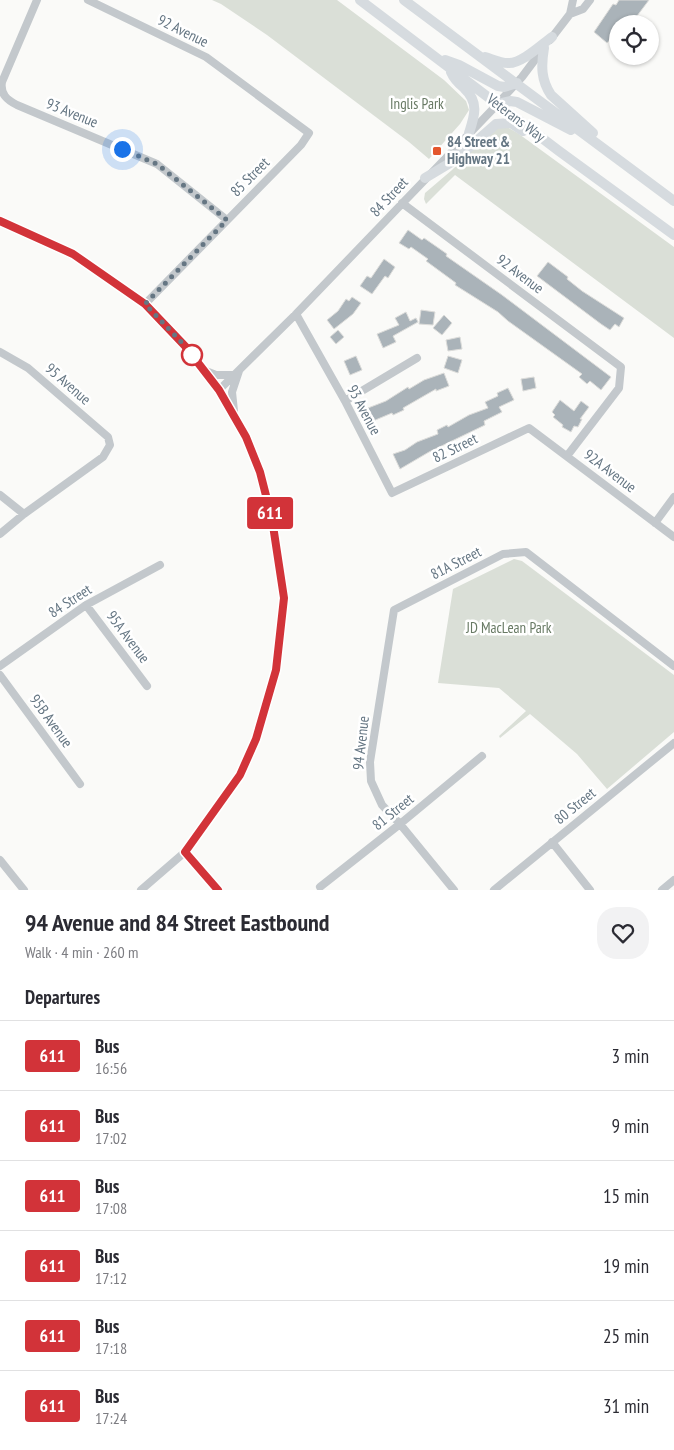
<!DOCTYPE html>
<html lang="en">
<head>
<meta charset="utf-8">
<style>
  :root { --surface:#fff; --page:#f2f2f3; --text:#2b2b33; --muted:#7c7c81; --line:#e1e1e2 }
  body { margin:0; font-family:"PT Sans Narrow",sans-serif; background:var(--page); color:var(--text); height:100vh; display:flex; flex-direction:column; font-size:19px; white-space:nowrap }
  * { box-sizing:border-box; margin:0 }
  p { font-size:16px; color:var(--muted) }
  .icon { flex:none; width:28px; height:28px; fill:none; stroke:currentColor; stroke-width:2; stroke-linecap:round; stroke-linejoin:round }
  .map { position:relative; height:890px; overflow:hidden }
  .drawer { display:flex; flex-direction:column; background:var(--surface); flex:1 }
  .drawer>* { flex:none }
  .badge { padding:0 10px; border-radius:4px; font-size:18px; line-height:32px }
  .controls { position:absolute; left:609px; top:15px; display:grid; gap:10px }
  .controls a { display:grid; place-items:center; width:50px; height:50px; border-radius:50%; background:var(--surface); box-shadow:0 1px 4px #0004; font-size:25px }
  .you { position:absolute; width:25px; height:25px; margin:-12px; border:4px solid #fff; border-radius:50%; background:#1a73e8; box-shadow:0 0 0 8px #1a73e833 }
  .map>.badge { position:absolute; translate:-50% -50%; box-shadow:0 0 0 2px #fff }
  h2 { padding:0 25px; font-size:19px; line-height:45px }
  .round { display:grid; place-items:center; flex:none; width:52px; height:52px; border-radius:20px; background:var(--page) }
  .summary { display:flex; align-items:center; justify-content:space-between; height:85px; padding:0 25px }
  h1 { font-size:24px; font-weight:700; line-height:38px }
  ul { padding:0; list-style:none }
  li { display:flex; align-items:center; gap:15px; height:70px; padding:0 25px; border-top:1px solid var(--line) }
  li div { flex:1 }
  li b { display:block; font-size:19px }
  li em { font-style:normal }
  li .badge { min-width:55px; font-weight:700; text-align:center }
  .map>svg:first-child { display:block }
  .green { fill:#dadfd7 }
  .building { fill:#aab3b9; stroke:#dcdcda }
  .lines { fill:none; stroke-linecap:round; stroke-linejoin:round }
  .minor { stroke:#c3c8cc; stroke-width:8 }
  .major { stroke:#d6dbdf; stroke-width:10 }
  .line-casing { stroke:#fff; stroke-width:11 }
  .line { stroke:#d23339; stroke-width:8 }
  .walk { stroke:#657683; stroke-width:5; stroke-dasharray:0 9 }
  .poi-dot { fill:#e4572e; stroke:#fff; stroke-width:2 }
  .stop-dot { fill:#fff; stroke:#d23339; stroke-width:2.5 }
  .labels { text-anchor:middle; stroke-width:5; stroke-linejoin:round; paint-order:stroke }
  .street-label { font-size:15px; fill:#657683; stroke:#fff }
  .park-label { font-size:15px; fill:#687a64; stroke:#fff }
  .poi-label { font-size:15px; font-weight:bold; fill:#657683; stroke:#fff; text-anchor:start }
</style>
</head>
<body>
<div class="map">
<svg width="674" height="890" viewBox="0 0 674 890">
  <rect width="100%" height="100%" fill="#fafaf8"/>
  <path class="green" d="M212,0H337L444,80L466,101L469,110L460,124L429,159L409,142L267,35L221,4Z
    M496,127H507L519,134L674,247V338L455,175L426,204L424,199L425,193L452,170Z
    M514,559L522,561L674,675V732L607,789L577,754L530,714L500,738L499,736L526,711L499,688L438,683L453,589Z"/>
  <path class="building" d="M619,0H649L637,16L638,24H618V40L613,36L607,43L594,32L613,4L616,5Z
    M408,230L422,240L424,238L437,247L447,254L446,256L502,295L611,377L601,390L590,381L587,384L579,377L582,374L508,321L498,312L455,285L456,283L426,261L428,259L411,247L409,249L399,243Z
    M384,259L395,267L388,278L385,276L372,294L360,286L367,276L371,278Z
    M548,262L568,277L567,279L582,291L624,318L619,327L615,324L610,330L601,324L537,276Z
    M352,297L361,303L353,314L334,329L327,320L338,311L346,299L349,301Z
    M421,310L435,312L433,325L419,324Z
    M406,312L410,321L416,318L418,322L393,336L396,342L383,348L377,334L399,325L395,318Z
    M444,315L452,323L442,335L433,328Z
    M338,330L344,337L336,344L330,337Z
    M460,337L462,349L448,351L446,340Z
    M356,356L362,370L350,375L344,361Z
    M448,356L462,360L458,373L444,368Z
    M444,373L449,386L436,391V389L403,408L404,410L393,415L392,413L373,421L368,408L386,401L408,387L409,389L424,380Z
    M534,377L536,388L523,391L521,379Z
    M508,388L514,400L499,407L502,412L484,421L485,425L429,452L400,469L393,454L405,450L417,442L438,434L437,430L447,425L448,427L469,415L488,408L485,402L498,396L497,393Z
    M560,400L574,411L581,401L589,407L580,419H582L578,427L574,426L571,432L562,427L563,425L553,417L555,415L552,412Z"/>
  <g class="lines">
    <path class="minor" d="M37,0L2,82C0,94 7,100 17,105L157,164L227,220
      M88,0L206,57L309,133L301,145L145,304
      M570,14L583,9L590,0
      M550,40L570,14L573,0
      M402,203L621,367L619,388L567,456
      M0,221L73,254L145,304L185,346L219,390L246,437L260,472L272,519L284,598L276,670L256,739L240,775L192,843L185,852L141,890
      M296,314L345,401L392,493L529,428L674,537
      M0,352L28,368L108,437L110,445L103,457L24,514L0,534
      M206,371L216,375H234
      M219,390L296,314L492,110L522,77L543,49
      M345,401L417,358
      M234,411L232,392L239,371
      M0,495L24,514
      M655,523L674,497
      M86,605L147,686
      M0,666L86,605L160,565
      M0,675L80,784
      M552,842L590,890
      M185,852L218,890
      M0,860L24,890
      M320,887L400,824L482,756
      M454,890L400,824L382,805L371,781L370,762L394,610L503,554L526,552L674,666
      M494,890L674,743
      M662,890L674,880"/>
    <path class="major" d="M360,0L559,151L674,235
      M404,0L674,201
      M544,48C541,66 541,80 551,95L593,133
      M485,57C492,59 500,63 508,63C521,64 541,45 552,37
      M445,60L459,65L498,86L504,87L517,83
      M451,72C454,79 458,83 464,88C479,102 475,115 469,133
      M497,104L510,101L517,102L571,130
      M425,178L455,160L496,124L511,123L523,131"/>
  </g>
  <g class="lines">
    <defs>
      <path id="line" d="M0,221L73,254L145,304L185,346L219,390L246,437L260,472L272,519L284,598L276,670L256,739L240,775L185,852L218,890"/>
    </defs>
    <use href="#line" class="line-casing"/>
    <use href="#line" class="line"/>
    <path class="walk" d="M122,149L157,164L227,220L145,304L185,346L194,358L192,355"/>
  </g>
  <rect class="poi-dot" x="432" y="146" width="10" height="10" rx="2.5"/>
  <circle class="stop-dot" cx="192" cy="355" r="10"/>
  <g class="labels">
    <g class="street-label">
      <text transform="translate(183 31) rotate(26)" y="5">92 Avenue</text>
      <text transform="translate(72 113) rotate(22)" y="5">93 Avenue</text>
      <text transform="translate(516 118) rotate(37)" y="5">Veterans Way</text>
      <text transform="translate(250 177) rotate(-45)" y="5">85 Street</text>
      <text transform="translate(389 197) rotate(-47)" y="5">84 Street</text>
      <text transform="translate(520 274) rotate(37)" y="5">92 Avenue</text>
      <text transform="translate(68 384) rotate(41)" y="5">95 Avenue</text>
      <text transform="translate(364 410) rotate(62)" y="5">93 Avenue</text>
      <text transform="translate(455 448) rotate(-26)" y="5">82 Street</text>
      <text transform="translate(610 471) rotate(37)" y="5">92A Avenue</text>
      <text transform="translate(456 563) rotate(-27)" y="5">81A Street</text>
      <text transform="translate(70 601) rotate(-33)" y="5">84 Street</text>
      <text transform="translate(128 637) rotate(53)" y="5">95A Avenue</text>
      <text transform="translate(51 721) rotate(54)" y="5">95B Avenue</text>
      <text transform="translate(361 743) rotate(-84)" y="5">94 Avenue</text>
      <text transform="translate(575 806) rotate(-39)" y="5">80 Street</text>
      <text transform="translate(393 812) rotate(-39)" y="5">81 Street</text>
    </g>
    <g class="park-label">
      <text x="417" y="109">Inglis Park</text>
      <text x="509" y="633">JD MacLean Park</text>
    </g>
    <g class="poi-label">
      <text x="447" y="147">84 Street &amp;<tspan x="447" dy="17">Highway 21</tspan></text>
    </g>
  </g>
</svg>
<div class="controls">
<a><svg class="icon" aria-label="locate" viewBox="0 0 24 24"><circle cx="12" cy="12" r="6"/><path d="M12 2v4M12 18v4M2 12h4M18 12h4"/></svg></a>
</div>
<div class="you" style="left:122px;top:149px"></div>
<b class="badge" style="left:270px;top:513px;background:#d23339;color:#fff">611</b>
</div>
<section class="drawer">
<div class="summary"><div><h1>94 Avenue and 84 Street Eastbound</h1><p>Walk · 4 min · 260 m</p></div><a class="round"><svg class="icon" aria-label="heart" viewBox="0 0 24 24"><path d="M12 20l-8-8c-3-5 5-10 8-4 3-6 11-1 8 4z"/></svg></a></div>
<h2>Departures</h2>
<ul>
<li><span class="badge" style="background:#d23339;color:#fff">611</span><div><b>Bus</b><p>16:56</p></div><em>3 min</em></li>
<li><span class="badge" style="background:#d23339;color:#fff">611</span><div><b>Bus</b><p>17:02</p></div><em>9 min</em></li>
<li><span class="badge" style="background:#d23339;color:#fff">611</span><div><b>Bus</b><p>17:08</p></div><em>15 min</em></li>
<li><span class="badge" style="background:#d23339;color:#fff">611</span><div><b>Bus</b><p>17:12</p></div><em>19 min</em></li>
<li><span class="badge" style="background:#d23339;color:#fff">611</span><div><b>Bus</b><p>17:18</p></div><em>25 min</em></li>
<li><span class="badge" style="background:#d23339;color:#fff">611</span><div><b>Bus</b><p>17:24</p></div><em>31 min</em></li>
</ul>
</section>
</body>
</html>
